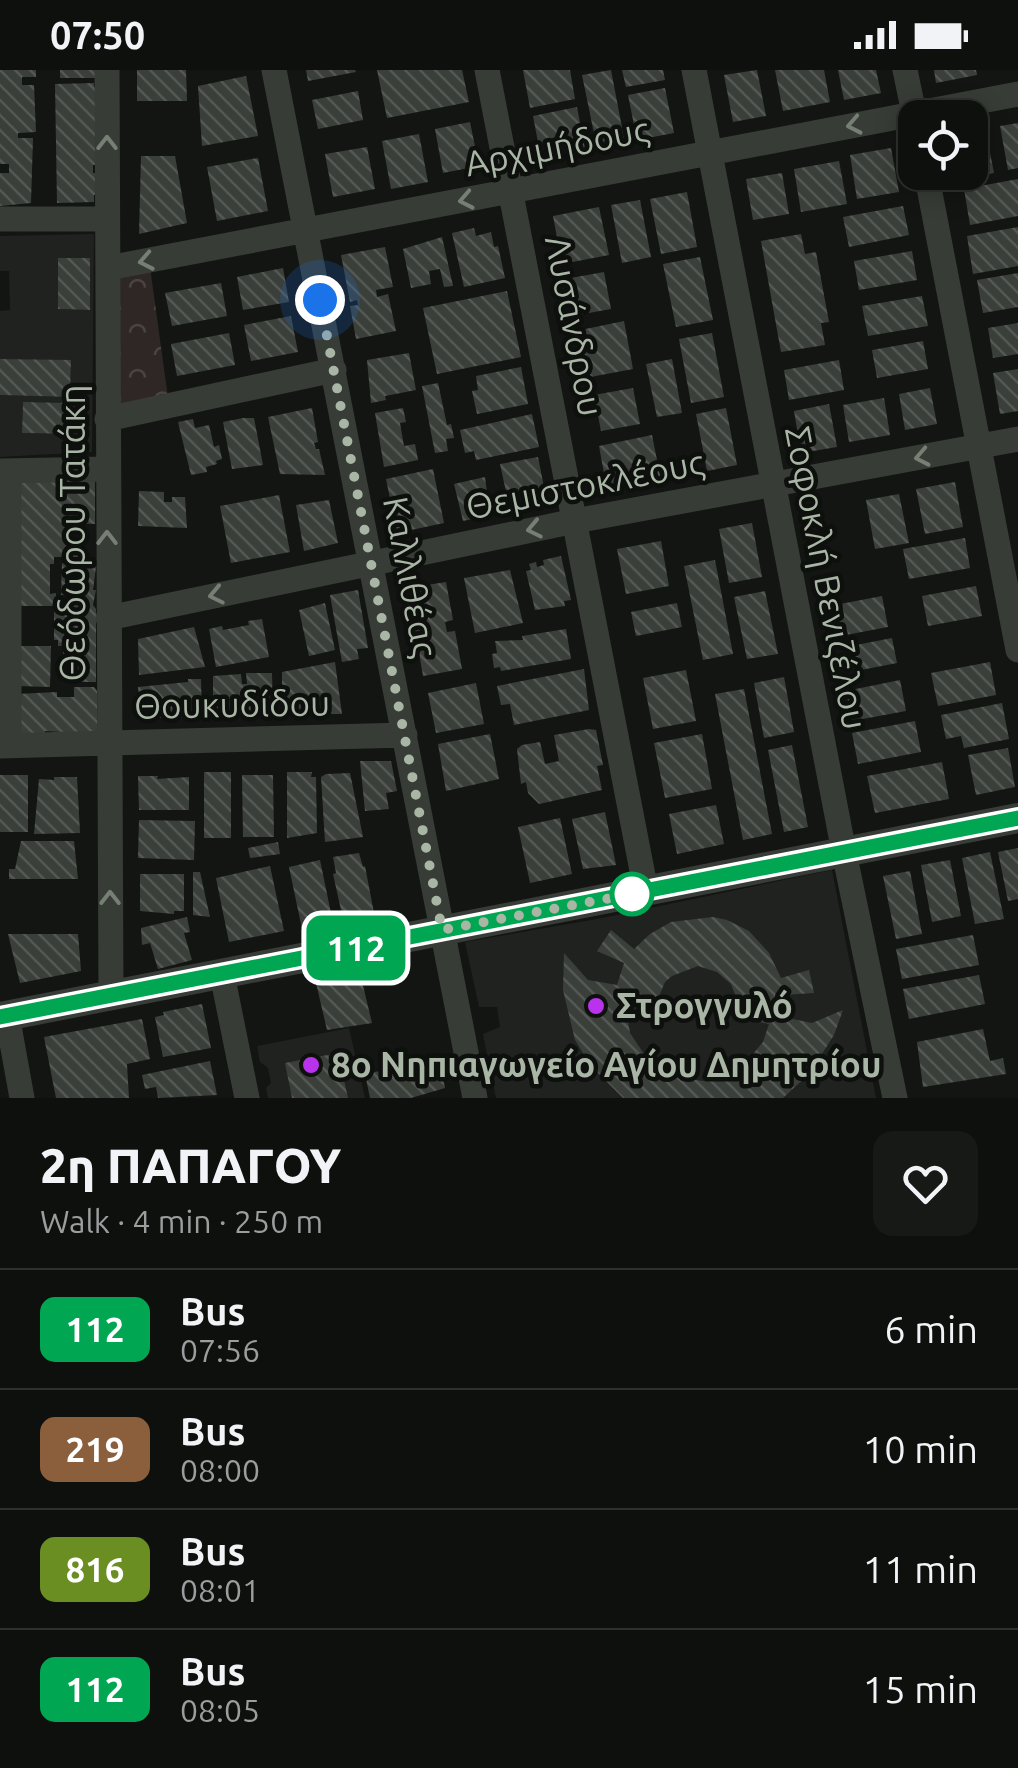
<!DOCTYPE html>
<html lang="en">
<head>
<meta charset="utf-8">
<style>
  :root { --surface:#0e100e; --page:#171917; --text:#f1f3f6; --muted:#9b9d9e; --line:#2e302e }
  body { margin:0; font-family:Ubuntu,sans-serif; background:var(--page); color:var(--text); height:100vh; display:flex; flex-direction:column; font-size:38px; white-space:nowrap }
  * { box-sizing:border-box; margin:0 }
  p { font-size:32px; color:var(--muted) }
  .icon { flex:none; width:55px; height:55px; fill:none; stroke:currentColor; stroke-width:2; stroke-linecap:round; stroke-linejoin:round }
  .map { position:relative; height:1028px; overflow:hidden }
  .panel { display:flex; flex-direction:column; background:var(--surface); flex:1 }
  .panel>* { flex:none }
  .badge { padding:0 20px; border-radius:15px; font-size:35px; line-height:65px }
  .controls { position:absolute; left:898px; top:30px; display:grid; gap:20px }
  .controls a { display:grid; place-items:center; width:90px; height:90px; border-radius:20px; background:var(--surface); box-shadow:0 5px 25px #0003,0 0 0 2px var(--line); font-size:50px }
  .you { position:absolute; width:50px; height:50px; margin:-25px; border:8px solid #fff; border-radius:50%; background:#1a73e8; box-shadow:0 0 0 15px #1a73e833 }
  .map>.badge { position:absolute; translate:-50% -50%; box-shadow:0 0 0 5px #fff }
  .round { display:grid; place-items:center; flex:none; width:105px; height:105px; border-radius:20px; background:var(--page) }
  .summary { display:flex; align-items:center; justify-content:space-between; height:170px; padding:0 40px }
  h1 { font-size:48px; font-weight:800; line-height:75px }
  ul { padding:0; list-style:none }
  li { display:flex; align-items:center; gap:30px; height:120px; padding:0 40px; border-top:2px solid var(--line) }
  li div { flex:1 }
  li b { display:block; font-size:38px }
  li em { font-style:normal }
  li .badge { min-width:110px; font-weight:700; text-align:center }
  .status { display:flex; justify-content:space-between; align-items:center; height:70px; padding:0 50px; background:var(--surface); direction:ltr }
  .status svg { height:28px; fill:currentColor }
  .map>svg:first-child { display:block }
  .built { fill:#1f221f; fill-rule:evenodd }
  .park { fill:url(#park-crowns) }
  .building { fill:url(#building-back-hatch); fill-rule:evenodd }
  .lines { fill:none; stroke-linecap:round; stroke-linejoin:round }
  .minor { stroke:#373c36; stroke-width:25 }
  .tertiary { stroke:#373c36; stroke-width:30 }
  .oneway { stroke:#767f73 }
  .line-casing { stroke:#fff; stroke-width:22 }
  .line { stroke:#00a651; stroke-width:15 }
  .walk { stroke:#a9b5a5; stroke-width:10; stroke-dasharray:0 18 }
  .stop-dot { fill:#fff; stroke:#00a651; stroke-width:5 }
  .poi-dot { fill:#ba33ec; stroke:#0e100e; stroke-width:4 }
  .labels { text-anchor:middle; stroke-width:9; stroke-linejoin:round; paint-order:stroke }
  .street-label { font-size:35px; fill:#a9b5a5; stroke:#0e100e }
  .poi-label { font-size:35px; font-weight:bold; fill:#a9b5a5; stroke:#0e100e; text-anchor:start }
</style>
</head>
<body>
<div class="status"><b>07:50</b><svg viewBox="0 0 49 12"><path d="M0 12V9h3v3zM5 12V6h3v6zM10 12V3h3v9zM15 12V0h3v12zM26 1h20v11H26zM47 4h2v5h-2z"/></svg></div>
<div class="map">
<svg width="1018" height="1028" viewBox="0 0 1018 1028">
  <defs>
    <pattern id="park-crowns" width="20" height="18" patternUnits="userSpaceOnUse" patternTransform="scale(2.5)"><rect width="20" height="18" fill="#2e2725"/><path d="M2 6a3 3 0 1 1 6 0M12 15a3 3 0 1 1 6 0" fill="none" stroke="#494442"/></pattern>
    <pattern id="building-back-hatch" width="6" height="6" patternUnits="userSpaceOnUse" patternTransform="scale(2.5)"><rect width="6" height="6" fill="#3b3f3a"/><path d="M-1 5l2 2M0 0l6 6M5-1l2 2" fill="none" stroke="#545854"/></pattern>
  </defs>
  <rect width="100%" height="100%" fill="#131513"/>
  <path class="built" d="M94,164L92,382L0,387V325L70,327L71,291L0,289V241L10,240L9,201H0V166ZM58,188H90L89,240L58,239ZM23,332L74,333L73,364L22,363Z
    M832,800L876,1028H496L483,964L500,957L497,937H479L465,872L597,849Z
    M349,958L365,1028H268L266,1018L271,1013L268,998L260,992L257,976Z"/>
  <path class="park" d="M149,190L169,335L107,349L108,198Z"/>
  <path class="building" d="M0,0H36V7H22V15H34L36,62L18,63V68H33L31,133L0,136V103H9V94H0Z
    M60,0H97V8H60Z
    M137,0H186L187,31H137Z
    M306,0H355L356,2L308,11Z
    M377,0H462L469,32L387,48Z
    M523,0H570L575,29L530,38Z
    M611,0L624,68L596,73L582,5Z
    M622,0H663L665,10L626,17Z
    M757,0L766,46L733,52L724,5Z
    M775,0H824L830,32L783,41Z
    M838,0H876L881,23L844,30Z
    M934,0H976L977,5L936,13Z
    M246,6L258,66L202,76L198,16Z
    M94,13V17H97V95H93V103H97L98,124L94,125V132L57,133L55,14Z
    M665,18L674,63L637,70L628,25Z
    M358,21L363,50L318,59L312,30Z
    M577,37L585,79L541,88L533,46Z
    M470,52L479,96L443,103L435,59Z
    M1018,53V98L1008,100L1000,56Z
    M986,62L994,103L957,110L955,102H970V65Z
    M419,64L428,112L391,119L382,71Z
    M367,77L375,119L333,127L325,84Z
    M891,78L899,122L857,129L850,85Z
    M141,86H175L187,153L139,164Z
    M258,88L268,141L217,151L207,97Z
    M839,91L847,134L801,142L794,99Z
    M782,103L789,144L753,150L746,109Z
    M1018,109V146L970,155L964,119Z
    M687,122L697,177L661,184L650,129Z
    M640,130L651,187L622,193L611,135Z
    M903,136L909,165L849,177L843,147Z
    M599,137L609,185L562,194L553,146Z
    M1018,157V196L973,204L967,166Z
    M474,158L476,166L491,162L494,177L498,176L505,208L464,217L452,163Z
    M801,164L805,184L816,182L829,252L821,253L825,275L781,282L761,171Z
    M442,167L453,216L444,217L440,199L429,201L431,214L411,218L403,179Z
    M385,177L393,217L376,220L377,227L388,224L396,261L356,269L350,236L358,235L357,230L350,232L341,185Z
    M912,181L917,210L859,220L854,191Z
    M700,187L713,250L676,257L663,194Z
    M58,188H90V240L58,239Z
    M283,198L289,232L243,240L237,207Z
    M604,202L611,239L572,246L565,209Z
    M1018,203V237L983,243L977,210Z
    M221,213L227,246L172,256L165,223Z
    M507,221L521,287L437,304L423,238Z
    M922,226L928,256L868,266L862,236Z
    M291,246L298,282L251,291L244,255Z
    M624,251L633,299L585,308L576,261Z
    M1018,253V284L993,288L988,258Z
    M229,263L235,295L177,306L171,274Z
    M712,263L724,327L691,333L679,269Z
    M923,271L928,299L877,308L872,280Z
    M409,283L416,320L385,326L386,330L371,333L367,290Z
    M0,289L71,290L70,327L0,325Z
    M672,289L682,343L657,347L646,294Z
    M839,290L844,320L789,330L784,300Z
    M521,297L528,334L477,344L472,321L478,320L476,306Z
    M1018,299V341L1000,344L993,303Z
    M438,313L447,355L451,354L454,368L446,369L448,381L435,383L422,316Z
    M633,318L640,354L601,361L594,325Z
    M930,318L937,354L905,360L899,324Z
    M884,328L890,365L849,372L843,335Z
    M23,332L74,333L73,364L22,363Z
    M829,334L837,377L801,383L794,341Z
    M312,338L318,372L314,373L316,379H319L325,405L280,404L268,347Z
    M403,338L406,352L400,353L404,376L415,374L418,390L384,397L375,343Z
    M726,338L737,395L707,401L696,344Z
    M532,344L539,377L476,390L474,381L465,383L460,360Z
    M243,348H254L263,395L232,399L223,352Z
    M193,349L195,358L209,355L214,377L219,375L222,389L216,391L217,394L206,397L207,402L191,405L178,352Z
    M652,365L661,410L607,420L599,376Z
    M538,387L547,432L510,440L500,394Z
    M433,399L444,453L397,463L386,409Z
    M485,407L489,438L479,441L477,448L463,451L454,414Z
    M18,408H95V454L68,453V472H82L81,494L96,497L93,520H96L93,535L96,539V612H63V576H58V570H54V538L69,535V525H61L62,493L65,494V487H54V494H50V524L56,523V536H19Z
    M955,412L963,457L925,464L916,419Z
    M139,421L164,422V432H172V427H185L187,458L138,456Z
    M899,424L909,473L875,479L866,430Z
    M279,425L290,482L231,493L220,436Z
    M329,430L338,473L304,481L296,435Z
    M752,453L762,507L729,513L719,459Z
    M965,468L970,498L909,509L903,479Z
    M661,471L669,516L626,524L617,479Z
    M561,486L571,530L564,531L565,536L535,540L526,501L531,500L529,494L536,492L537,497L544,495L543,490Z
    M715,490L733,584L703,590L684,496Z
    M510,500L523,553L475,563L464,508Z
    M446,512L453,550L445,552L447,562L455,561L462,599L423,606L408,518Z
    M976,516L982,546L928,556L922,526Z
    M358,520L368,578L357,579L359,589L342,592L330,525Z
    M765,521L778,584L747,589L734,527Z
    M882,526L888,557L835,567L830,536Z
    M325,533L335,580L309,586L299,540Z
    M677,533L682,557L636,566L631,542Z
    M262,549L269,587L216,597L209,559L222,556L223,560L249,555L248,551Z
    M194,557L205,597L139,605L138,569Z
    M566,559L571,589L501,601L500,597L494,598L492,584L497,583L495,571L523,570L522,566Z
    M892,568L897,593L851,602L846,577Z
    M19,576H51L50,617L18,616Z
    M335,592L342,644H316L315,640L312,644H282V602Z
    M990,592L996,625L938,636L931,603Z
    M584,599L589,640L514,655L510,634L501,635L497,616Z
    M686,600L696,651L653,659L643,608Z
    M246,603H272L273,643H213V606L241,604L242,614H247Z
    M784,607L794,662L764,668L754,613Z
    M188,609H201L202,648H140L138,617L188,612Z
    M900,610L906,641L852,651L846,621Z
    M476,613L484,654L436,663L428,623Z
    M74,617H94L97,621L98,664L45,661V666H18L17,624L57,622V627H74Z
    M744,619L772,764L743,770L715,624Z
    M1002,633L1009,669L964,678L961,666L946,669L941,645Z
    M915,651L921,682L858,694L852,663Z
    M589,659L596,660L603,695L597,696L602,720L539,734L528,723L526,712L521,714L517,679L522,675L540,672L545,694L559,691L554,665Z
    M490,664L499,709L446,721L438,674Z
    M702,664L712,719L665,728L654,673Z
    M792,675L808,757L784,762L768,680Z
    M1008,678L1015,717L976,725L968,685Z
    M360,691H391L397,721L386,723L389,739L365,741Z
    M942,692L949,729L875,743L867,706Z
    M204,702H231V768H204Z
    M287,702H312L311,707H316L317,763L287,768Z
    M350,703L363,767L325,772L321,707L326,704Z
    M0,705H28V762H0Z
    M242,705H273L274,767H243Z
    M138,706H158L157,709L189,707V740H139Z
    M54,707H77L80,763L34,764L39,709L54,710Z
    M716,735L724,774L677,784L669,744Z
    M605,742L616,795L583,799L572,749Z
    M560,748L572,804L530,813L518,757Z
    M139,750L195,751L194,790L138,788Z
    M21,771H74L78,809H9V799H15Z
    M278,772L280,784L250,788L248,778Z
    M1018,778V829L1008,831L998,782Z
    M990,782L1004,849L975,854L962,788Z
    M359,783L363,797L365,796L374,843L343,849L333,804L336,803L333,787Z
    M320,790L333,853L302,859L289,797Z
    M950,790L961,846L932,852L921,795Z
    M270,796L284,861L229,872L216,808Z
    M910,801L922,864L896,869L883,806Z
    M193,802H200L210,847L193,845Z
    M140,804H184V841H174V844L140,841Z
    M187,847L190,862L184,863L192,890L158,899L150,873L142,875L141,858Z
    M713,847L727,850L749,861L769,883L781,908L809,900L814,923L784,925L783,947L812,953L843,940L834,965L810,1003L783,1028H623L590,995L575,970L563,920L564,883L588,910L617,915L624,893L597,881L611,860L634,879L650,864L671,852ZM698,896L717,902L731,914L738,932V948L769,954L763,972L741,998L729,1005L703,1011L674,1007L650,993L630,963L626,940L627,927L657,931L665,912L672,906Z
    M8,864H78L81,901L20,913Z
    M973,865L979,895L902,909L896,879Z
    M360,903L372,953L327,960L316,913Z
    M979,905L985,934L909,949L903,919Z
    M202,934L211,978L163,987L155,947L164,945L163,942Z
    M142,949L150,989L127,994L129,1028H56L44,967Z
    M983,959L990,991L1003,988L1006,1004L923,1017L917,972Z
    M338,983L348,1028H292L285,993Z
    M439,989L445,1018L411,1028H370L365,1004Z
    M210,991L217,1025L158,1028L156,1017L145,1019L142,1005Z"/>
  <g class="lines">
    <path class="minor" d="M107,0L111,926
      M274,0L475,1028
      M487,0L646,821
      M694,0L844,782L895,1028
      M905,0L915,48
      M926,102L1018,580
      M0,149H107
      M108,198L1018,24
      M107,349L334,300
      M0,401L107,399
      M9,401V675
      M108,548L575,451L1018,369
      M0,676L405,665
      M222,904L247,1028
      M7,945L22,1028"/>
    <path class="tertiary" d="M0,947L1018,748"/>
  </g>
  <defs><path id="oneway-chevron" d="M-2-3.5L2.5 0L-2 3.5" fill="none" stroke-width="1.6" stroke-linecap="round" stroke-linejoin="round" transform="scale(2.5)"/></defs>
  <g class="oneway">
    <use href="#oneway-chevron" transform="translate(854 55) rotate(169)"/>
    <use href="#oneway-chevron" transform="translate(107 73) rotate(-90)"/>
    <use href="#oneway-chevron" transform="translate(466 130) rotate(169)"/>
    <use href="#oneway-chevron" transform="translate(146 191) rotate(169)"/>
    <use href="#oneway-chevron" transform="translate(922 387) rotate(169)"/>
    <use href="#oneway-chevron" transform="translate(534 459) rotate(168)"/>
    <use href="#oneway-chevron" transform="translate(107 468) rotate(-90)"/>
    <use href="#oneway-chevron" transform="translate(216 525) rotate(168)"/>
    <use href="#oneway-chevron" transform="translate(110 828) rotate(-90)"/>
  </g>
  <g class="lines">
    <defs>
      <path id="line" d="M0,947L1018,748"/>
    </defs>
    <use href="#line" class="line-casing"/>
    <use href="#line" class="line"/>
    <path class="walk" d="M320,230L442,860L632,824"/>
  </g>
  <circle class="stop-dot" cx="632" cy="824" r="20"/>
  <g class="poi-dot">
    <circle cx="596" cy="936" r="10"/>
    <circle cx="311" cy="995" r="10"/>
  </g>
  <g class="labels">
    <g class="street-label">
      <text transform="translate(557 77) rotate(-11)" y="12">Αρχιμήδους</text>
      <text transform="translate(574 256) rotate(79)" y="12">Λυσάνδρου</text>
      <text transform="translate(585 415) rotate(-11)" y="12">Θεμιστοκλέους</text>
      <text transform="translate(73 463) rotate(-90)" y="12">Θεόδωρου Τατάκη</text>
      <text transform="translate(410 507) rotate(79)" y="12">Καλλιθέας</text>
      <text transform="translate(826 508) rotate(79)" y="12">Σοφοκλή Βενιζέλου</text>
      <text transform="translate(232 635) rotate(-1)" y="12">Θουκυδίδου</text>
    </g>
    <g class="poi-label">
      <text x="616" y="948">Στρογγυλό</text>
      <text x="331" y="1007">8ο Νηπιαγωγείο Αγίου Δημητρίου</text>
    </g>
  </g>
</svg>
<div class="controls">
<a><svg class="icon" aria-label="locate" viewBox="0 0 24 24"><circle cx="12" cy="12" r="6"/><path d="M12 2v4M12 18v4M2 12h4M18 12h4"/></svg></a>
</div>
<div class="you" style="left:320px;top:230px"></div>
<b class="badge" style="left:356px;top:878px;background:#00a651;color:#fff">112</b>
</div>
<section class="panel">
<div class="summary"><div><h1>2η ΠΑΠΑΓΟΥ</h1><p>Walk · 4 min · 250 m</p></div><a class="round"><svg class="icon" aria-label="heart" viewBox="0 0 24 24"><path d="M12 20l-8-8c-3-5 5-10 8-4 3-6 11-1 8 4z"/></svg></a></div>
<ul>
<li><span class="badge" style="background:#00a651;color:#fff">112</span><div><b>Bus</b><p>07:56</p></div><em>6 min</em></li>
<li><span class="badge" style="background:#8b5e3c;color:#fff">219</span><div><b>Bus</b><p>08:00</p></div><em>10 min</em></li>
<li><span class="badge" style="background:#6b8e23;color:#fff">816</span><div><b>Bus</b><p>08:01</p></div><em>11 min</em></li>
<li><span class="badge" style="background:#00a651;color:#fff">112</span><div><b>Bus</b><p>08:05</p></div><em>15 min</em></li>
</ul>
</section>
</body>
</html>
